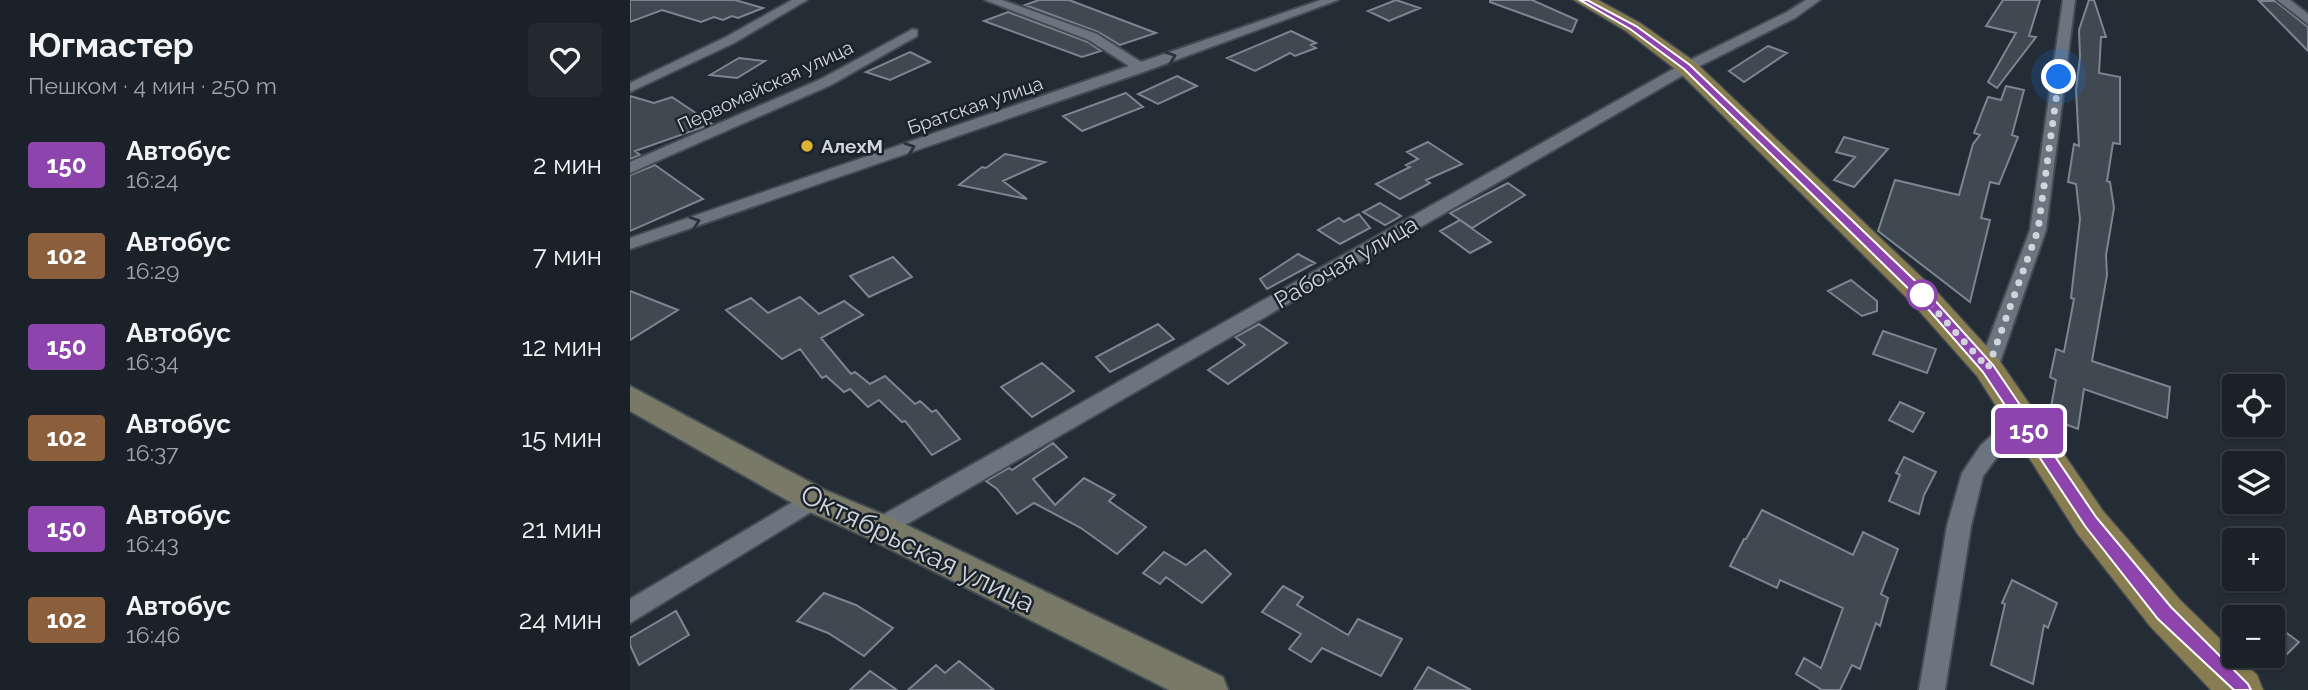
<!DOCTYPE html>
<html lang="ru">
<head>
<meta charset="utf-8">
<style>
  :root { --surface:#1b2128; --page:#242930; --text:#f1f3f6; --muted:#a0a3a8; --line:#393e45 }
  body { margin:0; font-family:Raleway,sans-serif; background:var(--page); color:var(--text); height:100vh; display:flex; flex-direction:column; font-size:26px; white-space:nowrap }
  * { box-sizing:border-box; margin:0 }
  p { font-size:23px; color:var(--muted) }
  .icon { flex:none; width:38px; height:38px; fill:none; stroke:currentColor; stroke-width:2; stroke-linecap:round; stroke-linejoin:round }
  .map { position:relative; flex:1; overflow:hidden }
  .details { display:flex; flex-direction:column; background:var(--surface); width:630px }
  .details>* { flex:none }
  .badge { padding:0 14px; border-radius:5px; font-size:24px; line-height:46px }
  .buttons { position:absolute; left:1592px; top:374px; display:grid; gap:14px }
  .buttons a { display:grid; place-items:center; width:63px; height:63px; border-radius:7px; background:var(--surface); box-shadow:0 2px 5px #0004,0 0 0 2px var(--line); font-size:35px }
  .you { position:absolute; width:35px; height:35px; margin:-18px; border:5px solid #fff; border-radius:50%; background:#1a73e8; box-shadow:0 0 0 10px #1a73e833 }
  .map>.badge { position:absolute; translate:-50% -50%; box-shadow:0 0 0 4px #fff }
  .round { display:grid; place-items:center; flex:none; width:74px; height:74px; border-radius:7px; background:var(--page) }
  .summary { display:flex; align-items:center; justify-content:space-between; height:119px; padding:0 28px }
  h1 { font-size:33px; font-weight:700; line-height:52px }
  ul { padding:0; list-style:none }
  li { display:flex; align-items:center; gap:21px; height:91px; padding:0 28px }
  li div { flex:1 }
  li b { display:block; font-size:26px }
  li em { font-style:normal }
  li .badge { min-width:77px; font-weight:700; text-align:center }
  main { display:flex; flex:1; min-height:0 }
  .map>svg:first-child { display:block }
  .building { fill:#404952; stroke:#7c8690; stroke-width:2 }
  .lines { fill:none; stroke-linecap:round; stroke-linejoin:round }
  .street-casing { stroke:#444a51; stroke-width:4 }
  .secondary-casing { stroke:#444a51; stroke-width:4 }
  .primary-casing { stroke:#444a51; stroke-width:3 }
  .street { fill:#6b757f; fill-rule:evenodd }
  .secondary { fill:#797968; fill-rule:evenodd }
  .primary { fill:#887d51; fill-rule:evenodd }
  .oneway { stroke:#2a333c }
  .line { fill:#8e44ad; stroke:#fff; stroke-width:2 }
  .walk { stroke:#d0d5db; stroke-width:7; stroke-dasharray:0 12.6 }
  .poi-dot { fill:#dab333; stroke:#1a222b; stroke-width:2.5 }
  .stop-dot { fill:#fff; stroke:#8e44ad; stroke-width:3.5 }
  .labels { text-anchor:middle; stroke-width:5; stroke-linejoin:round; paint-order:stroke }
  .far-street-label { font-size:19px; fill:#d0d5db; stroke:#1a222b }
  .far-poi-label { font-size:19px; font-weight:bold; fill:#d0d5db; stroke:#1a222b; text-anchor:start }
  .street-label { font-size:23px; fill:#d0d5db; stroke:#1a222b }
  .near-street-label { font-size:28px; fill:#d0d5db; stroke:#1a222b }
</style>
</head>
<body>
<main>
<section class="details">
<div class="summary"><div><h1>Югмастер</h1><p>Пешком · 4 мин · 250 m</p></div><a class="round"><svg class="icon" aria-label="heart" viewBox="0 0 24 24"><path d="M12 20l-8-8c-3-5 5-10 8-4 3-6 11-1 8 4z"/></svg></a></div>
<ul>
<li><span class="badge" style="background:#8e44ad;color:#fff">150</span><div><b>Автобус</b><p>16:24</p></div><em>2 мин</em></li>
<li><span class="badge" style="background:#8b5e3c;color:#fff">102</span><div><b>Автобус</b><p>16:29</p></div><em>7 мин</em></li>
<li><span class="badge" style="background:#8e44ad;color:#fff">150</span><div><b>Автобус</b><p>16:34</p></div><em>12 мин</em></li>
<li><span class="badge" style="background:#8b5e3c;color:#fff">102</span><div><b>Автобус</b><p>16:37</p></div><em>15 мин</em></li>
<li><span class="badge" style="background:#8e44ad;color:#fff">150</span><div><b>Автобус</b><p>16:43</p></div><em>21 мин</em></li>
<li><span class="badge" style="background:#8b5e3c;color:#fff">102</span><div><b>Автобус</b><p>16:46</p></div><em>24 мин</em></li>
</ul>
</section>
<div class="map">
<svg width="1678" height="690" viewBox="0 0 1678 690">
  <rect width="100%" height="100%" fill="#242c35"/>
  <path class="building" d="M0,0H105L133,8L108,18L102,16L93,20L84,17L71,22L32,10L0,22Z
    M409,0H439L526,33L490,45L468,32L395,5Z
    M766,0L790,8L759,21L738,11Z
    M860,0H902L947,20L942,32L860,2Z
    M1373,0H1410L1399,36L1406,37L1367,88L1358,82L1386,33L1356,26Z
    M1459,0H1464L1476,37H1471L1469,73L1490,77V144L1483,143L1477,181L1480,182L1484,208L1476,255L1477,275L1462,361L1540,387L1537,418L1454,389L1448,429L1419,418L1426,380L1420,377L1426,349L1434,352L1444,299L1441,298L1450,219L1446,184L1438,182L1444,144L1449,146L1446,90L1450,57L1449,30Z
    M1629,1H1645L1678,27V51Z
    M378,12L458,42L471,51L452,57L354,21Z
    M661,31L686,43L681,45L686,48L665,56L660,53L625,71L597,58Z
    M1138,46L1157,53L1114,82L1099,71Z
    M280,52L300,62L260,80L236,72Z
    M109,58L135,61L107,78L80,75Z
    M547,76L567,86L528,104L508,94Z
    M1376,86L1394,90L1382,135L1388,137L1369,184L1360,182L1351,218L1360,220L1340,302L1248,231L1265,180L1329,195L1343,144L1350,135L1344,133L1358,97L1371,100Z
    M496,93L513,107L452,131L433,116Z
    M0,96L24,103L42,97L82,124L5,151L10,155L0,159Z
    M1214,137L1258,149L1224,187L1204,180L1225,157L1206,152Z
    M798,142L832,164L796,180L800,183L770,199L746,184L780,167L776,165L788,159L777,152Z
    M375,154L415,162L373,181L397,199L329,185L352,167L356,168Z
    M25,165L73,199L0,231V175Z
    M878,183L895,195L842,228L820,213Z
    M750,203L771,216L755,225L733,212Z
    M729,214L740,228L710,244L688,230L709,218L714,222Z
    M830,220L861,242L840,253L810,231Z
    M668,254L685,263L637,289L630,279Z
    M263,257L282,277L239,297L220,276Z
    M1221,280L1247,301V311L1232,316L1198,291Z
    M0,291L48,310L0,340Z
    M170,297L189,314L214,301L233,315L191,338L221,374L225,372L240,384L255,376L285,404L290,401L302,412L306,410L330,439L302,455L275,421L272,422L249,400L238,407L220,389L214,392L196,376L192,378L170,349L152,359L96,310L121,298L138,313Z
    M528,324L544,339L480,372L466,357Z
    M629,324L657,343L598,384L578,370L615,345L605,337Z
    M1253,331L1306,349L1297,373L1243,354Z
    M412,363L444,391L402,417L371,387Z
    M1270,402L1294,413L1283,432L1259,420Z
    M423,443L437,457L403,479L425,505L454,478L485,495L479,501L516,527L487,554L451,528L404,503L387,514L367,489L356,481L379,468L382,470Z
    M1274,457L1306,472L1294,495L1289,514L1259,501L1270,475L1266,473Z
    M1132,510L1223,555L1233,532L1268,549L1251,594L1258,598L1250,626L1246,623L1230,669L1222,665L1210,690H1192L1166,674L1174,658L1191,668L1213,608L1150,580L1147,588L1100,566L1114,539H1116Z
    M575,550L601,574L572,603L536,577L530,584L513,573L534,552L556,565Z
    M1382,580L1427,603L1418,628L1414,625L1403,684L1361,665L1375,604L1372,603Z
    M653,586L673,597L667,605L718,635L728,619L772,639L751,676L692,648L681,662L659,649L671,634L632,612Z
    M194,593L226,605L263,628L234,656L198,633L167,621Z
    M46,611L59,635L9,665L0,645V638Z
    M1643,623L1669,642L1654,657L1643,649Z
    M329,661L364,690H278L306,665L315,673Z
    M798,667L841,690H784Z
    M240,671L267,690H220Z"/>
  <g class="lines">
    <defs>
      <path id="street" d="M162,0H177L104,43L0,92V83L96,37Z
        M355,0H372L467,34L511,62L691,0H708L516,71L0,249V238L499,66L459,40Z
        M1176,0H1190L1165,18L1062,70L258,535L250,538L242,535L238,528L242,521L1052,64L1157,12Z
        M1433,0H1445L1416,230L1368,368L1365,373H1351L1348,368L1400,230Z
        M1647,0H1660L1678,14V24Z
        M283,29L287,30V36L201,85L0,173V162L191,79Z
        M1392,413L1399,415L1402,421L1399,427L1367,457L1353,476L1341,526L1315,690H1289L1317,526L1332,473L1351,445L1385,415Z
        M183,490L191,492L194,499L191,506L0,623V599Z"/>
      <path id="secondary" d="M0,386L195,490L262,518L593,677L598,690H539L238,538L171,508L0,411Z"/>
      <path id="primary" d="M944,0H968L1010,23L1065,62L1306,291L1369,360L1473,511L1550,600L1627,675L1633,690H1581L1520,626L1447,533L1347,376L1284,305L1049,72L996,31Z"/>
    </defs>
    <use href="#street" class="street-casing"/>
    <use href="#secondary" class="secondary-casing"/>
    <use href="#primary" class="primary-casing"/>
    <use href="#street" class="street"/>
    <use href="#secondary" class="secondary"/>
    <use href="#primary" class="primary"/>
  </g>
  <defs><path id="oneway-chevron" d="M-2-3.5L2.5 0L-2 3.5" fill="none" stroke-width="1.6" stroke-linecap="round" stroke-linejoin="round" transform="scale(1.75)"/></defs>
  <g class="oneway">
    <use href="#oneway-chevron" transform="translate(541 57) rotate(-20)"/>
    <use href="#oneway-chevron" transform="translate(280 148) rotate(-19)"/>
    <use href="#oneway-chevron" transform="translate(65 222) rotate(-19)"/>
  </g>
  <path class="line" d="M950,0H957L1006,26L1060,65L1300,295L1363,365L1466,517L1541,607L1618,684L1621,690H1604L1528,619L1455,526L1353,372L1291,301L1054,69L1000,29Z"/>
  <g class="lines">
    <path class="walk" d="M1292,295L1358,368L1408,230L1429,77"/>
  </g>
  <circle class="poi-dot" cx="177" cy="146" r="7"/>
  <circle class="stop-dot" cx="1292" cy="295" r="14"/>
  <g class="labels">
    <g class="far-street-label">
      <text transform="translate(135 86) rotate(-25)" y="7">Первомайская улица</text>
      <text transform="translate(345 105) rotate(-19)" y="7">Братская улица</text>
    </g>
    <g class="far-poi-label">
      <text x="191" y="153">АлехМ</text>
    </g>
    <g class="street-label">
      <text transform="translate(716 262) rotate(-30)" y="8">Рабочая улица</text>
    </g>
    <g class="near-street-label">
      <text transform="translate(288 548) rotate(26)" y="10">Октябрьская улица</text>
    </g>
  </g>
</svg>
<div class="buttons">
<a><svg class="icon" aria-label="locate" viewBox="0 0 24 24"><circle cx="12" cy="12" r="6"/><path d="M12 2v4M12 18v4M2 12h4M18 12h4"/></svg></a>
<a><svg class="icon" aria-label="layers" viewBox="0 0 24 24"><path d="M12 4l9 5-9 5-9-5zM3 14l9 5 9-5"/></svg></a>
<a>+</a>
<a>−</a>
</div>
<div class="you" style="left:1429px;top:77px"></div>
<b class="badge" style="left:1399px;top:431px;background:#8e44ad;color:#fff">150</b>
</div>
</main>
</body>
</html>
